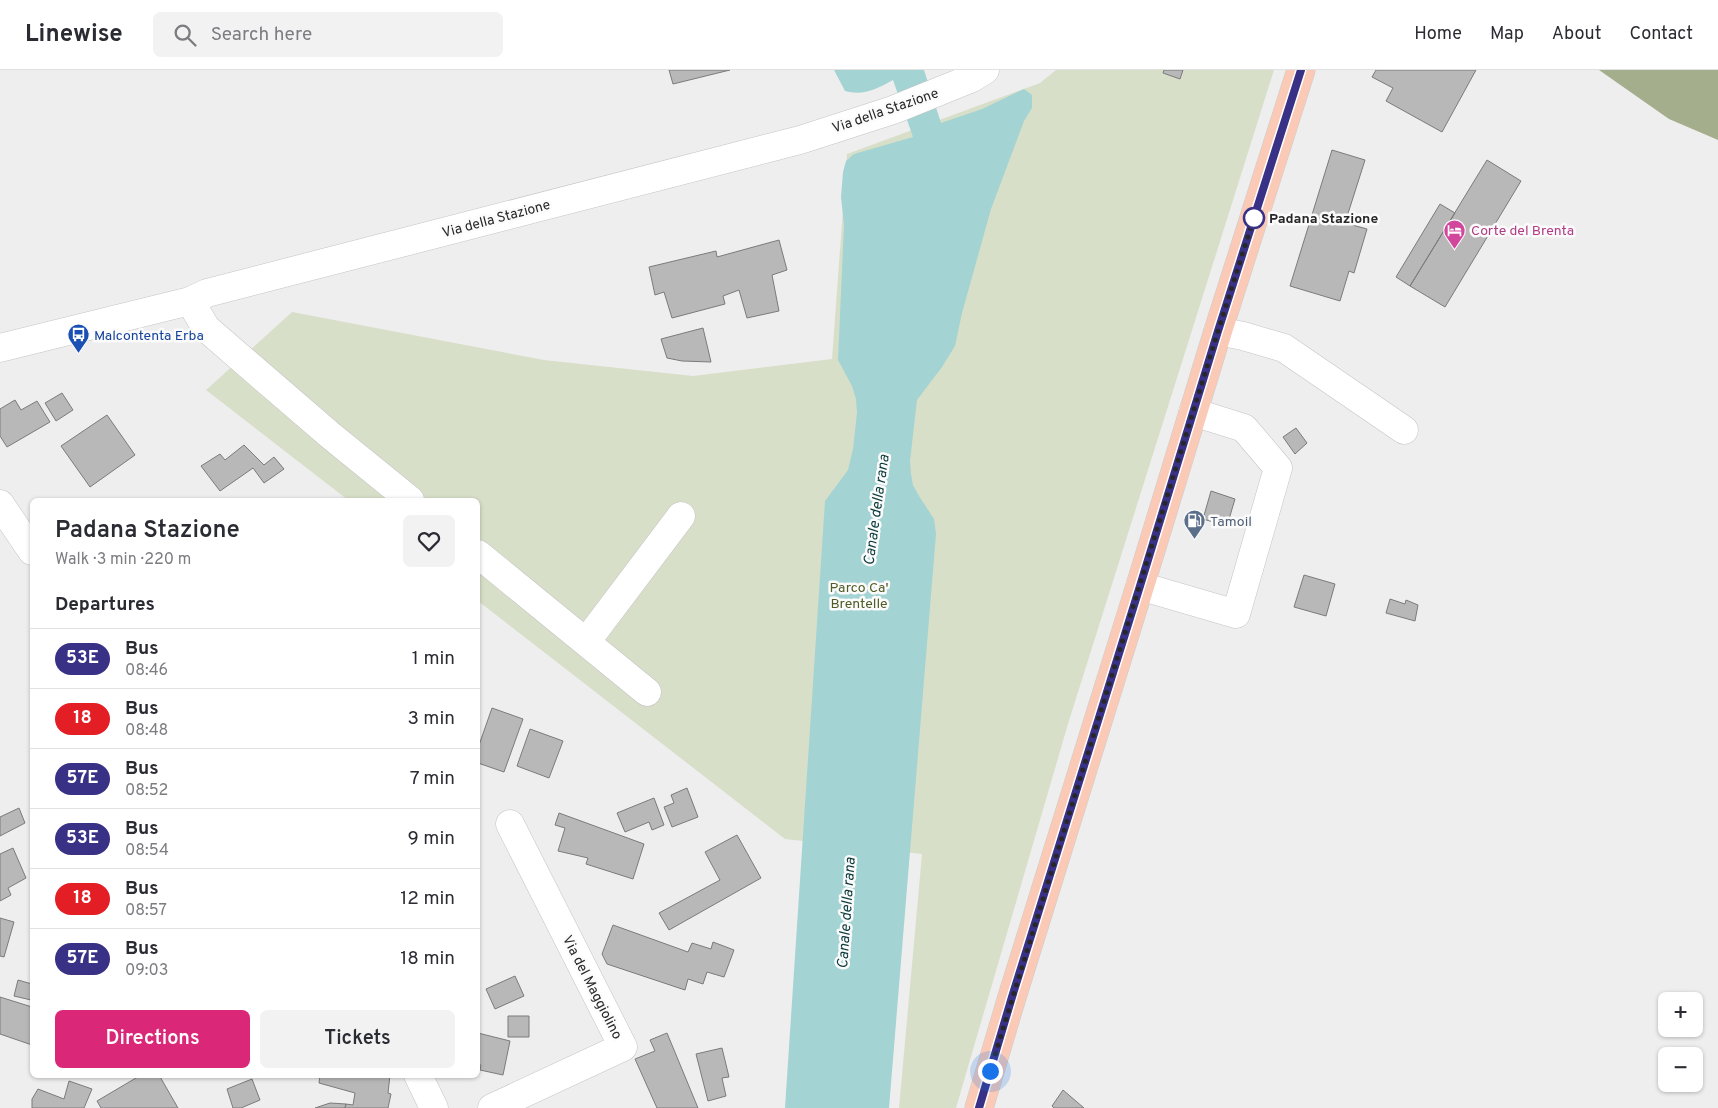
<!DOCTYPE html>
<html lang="en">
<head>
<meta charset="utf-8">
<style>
  :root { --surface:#fff; --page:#f2f2f3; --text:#2b2b33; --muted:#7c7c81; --line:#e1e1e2; --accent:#db2777 }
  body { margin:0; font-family:Overpass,sans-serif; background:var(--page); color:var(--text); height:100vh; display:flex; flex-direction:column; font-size:19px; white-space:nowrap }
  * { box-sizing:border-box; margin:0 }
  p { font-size:16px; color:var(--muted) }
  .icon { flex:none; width:28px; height:28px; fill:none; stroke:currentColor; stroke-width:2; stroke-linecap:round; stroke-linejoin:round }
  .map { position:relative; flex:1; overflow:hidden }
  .drawer { position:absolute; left:30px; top:428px; width:450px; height:580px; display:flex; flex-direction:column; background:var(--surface); border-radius:8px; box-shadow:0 1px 4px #0004 }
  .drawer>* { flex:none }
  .badge { padding:0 10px; border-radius:16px; font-size:18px; line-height:32px }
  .fabs { position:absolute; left:1658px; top:922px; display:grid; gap:10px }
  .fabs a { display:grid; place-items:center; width:45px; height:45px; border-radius:8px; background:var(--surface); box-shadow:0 1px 4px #0004; font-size:25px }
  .you { position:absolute; width:25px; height:25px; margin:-12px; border:4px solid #fff; border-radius:50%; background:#1a73e8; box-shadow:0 0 0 8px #1a73e833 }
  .map>.badge { position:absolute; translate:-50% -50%; box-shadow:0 0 0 2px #fff }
  h2 { padding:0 25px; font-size:19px; line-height:45px }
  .round { display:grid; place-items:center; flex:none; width:52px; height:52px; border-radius:8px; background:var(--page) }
  .headline { display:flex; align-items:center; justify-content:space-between; height:85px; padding:0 25px }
  h1 { font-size:24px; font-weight:600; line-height:38px }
  .button { display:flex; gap:10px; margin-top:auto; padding:10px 25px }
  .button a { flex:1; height:58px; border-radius:8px; background:var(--accent); color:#fff; font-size:20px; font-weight:600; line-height:58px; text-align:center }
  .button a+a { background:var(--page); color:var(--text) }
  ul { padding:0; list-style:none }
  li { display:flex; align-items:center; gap:15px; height:60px; padding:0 25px; border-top:1px solid var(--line) }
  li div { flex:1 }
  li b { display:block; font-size:19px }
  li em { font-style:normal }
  li .badge { min-width:55px; font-weight:700; text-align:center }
  header { display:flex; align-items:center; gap:30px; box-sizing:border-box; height:70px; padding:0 25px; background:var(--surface); border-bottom:1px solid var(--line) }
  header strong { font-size:24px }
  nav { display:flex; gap:28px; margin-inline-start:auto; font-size:18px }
  .search { width:350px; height:45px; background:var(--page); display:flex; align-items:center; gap:12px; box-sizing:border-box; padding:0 18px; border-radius:8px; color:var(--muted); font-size:19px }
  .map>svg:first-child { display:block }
  .green { fill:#d8dfc9 }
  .forest { fill:#a4ae8c }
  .water { fill:#a3d3d3 }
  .building { fill:#b8b8b9; stroke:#7b7b7c }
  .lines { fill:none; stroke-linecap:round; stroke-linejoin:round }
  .minor-casing { stroke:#c5c4c5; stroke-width:29 }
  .major-casing { stroke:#cbcbcb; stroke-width:29 }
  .minor { stroke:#fff; stroke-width:28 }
  .major { stroke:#fbcab6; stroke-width:28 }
  .line-casing { stroke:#fff; stroke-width:11 }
  .line { stroke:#393185; stroke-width:8 }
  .walk { stroke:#272728; stroke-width:5; stroke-dasharray:0 9 }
  .stop-dot { fill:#fff; stroke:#393185; stroke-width:2.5 }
  .labels { text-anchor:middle; stroke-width:5; stroke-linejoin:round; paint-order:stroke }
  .street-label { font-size:14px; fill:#272728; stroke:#fbfbfc }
  .stop-label { font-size:14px; font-weight:bold; fill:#272728; stroke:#fbfbfc; text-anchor:start }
  .hotel-label { font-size:14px; fill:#b23c85; stroke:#fbfbfc; text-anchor:start }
  .transit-label { font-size:14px; fill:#164399; stroke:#fbfbfc; text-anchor:start }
  .service-label { font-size:14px; fill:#4e5e75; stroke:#fbfbfc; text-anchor:start }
  .park-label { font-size:14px; fill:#4f5c26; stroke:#fbfbfc }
  .water-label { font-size:15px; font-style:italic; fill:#0d3b3b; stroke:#fbfbfc }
</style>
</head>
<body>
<header>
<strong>Linewise</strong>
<div class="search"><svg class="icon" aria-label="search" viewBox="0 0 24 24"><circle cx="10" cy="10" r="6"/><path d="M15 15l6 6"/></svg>Search here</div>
<nav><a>Home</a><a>Map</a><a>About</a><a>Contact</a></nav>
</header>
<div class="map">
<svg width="1718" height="1038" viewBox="0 0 1718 1038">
  <rect width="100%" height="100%" fill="#eeeeef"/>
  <path class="green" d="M1056,0H1274L1068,654L956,1038H899L922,784L785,769L478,531V430H348L206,320L292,242L544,290L693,306L832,289L847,84L1040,13Z"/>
  <path class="forest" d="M1599,0H1718V70L1669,49Z"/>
  <path class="water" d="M834,0H924L941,53L982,39L1024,19L1032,25V38L1024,51L991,139L962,243L955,276L942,297L917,330L910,391L911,404L913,415L919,426L934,449L936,464L889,1038H785L825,431L848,400L853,379L857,343L856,329L852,316L838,290L844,155L841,127L843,102L846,91L854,84L913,67L893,10C877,19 863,26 845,21Z"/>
  <path class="building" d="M669,0H730L673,14Z
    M1164,0H1183L1180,9L1163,3Z
    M1376,0H1476L1442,62L1386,31L1393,18L1372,7Z
    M1332,80L1365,90L1345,153L1367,159L1354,203L1349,201L1340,231L1290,216Z
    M1487,90L1521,111L1445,237L1410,216Z
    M1440,134L1455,143L1410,216L1396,207Z
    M779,170L787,200L772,205L779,241L747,248L739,220L723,226L725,234L672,248L664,222L655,225L649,197L716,181L717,187Z
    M703,258L711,292L682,291L667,288L661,269Z
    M62,323L73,340L56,351L45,333Z
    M15,330L21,340L37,331L50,352L7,377L0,366V339Z
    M107,345L135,385L90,417L61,376Z
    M1296,358L1307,373L1295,384L1283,367Z
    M244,375L264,395L274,387L284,399L264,413L253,398L220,421L201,396L220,384L225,390Z
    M1211,421L1235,429L1227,456L1203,449Z
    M1304,505L1335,514L1326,546L1294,537Z
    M1390,529L1405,534L1406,530L1418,535L1415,551L1386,543Z
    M492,638L523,649L504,702L478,693V678Z
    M530,659L563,671L549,708L517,696Z
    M687,718L698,747L672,757L664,737L674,733L671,725Z
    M654,728L664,755L652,760L649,752L625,762L617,743Z
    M19,738L25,753L0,766V747Z
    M559,743L644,774L633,809L586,794L588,788L558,781L565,758L555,755Z
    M737,765L761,808L669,860L659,843L720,810L705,782Z
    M13,778L26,808L8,818L11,825L0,831V784Z
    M0,848L14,852L4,887L0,886Z
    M613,855L688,882L692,873L711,879L713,872L734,880L724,907L707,902L703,914L688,909L685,920L607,894L602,884Z
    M515,906L524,926L495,939L486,919Z
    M18,910L32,914L31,930L14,926Z
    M0,927L32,937V975L0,964Z
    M508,946H529V967H508Z
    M478,963L510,971L503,1005L480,1000L481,995L478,994Z
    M667,963L698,1038H657L635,989L655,981L650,970Z
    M722,978L729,1007L722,1008L726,1026L708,1031L696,984Z
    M141,1005H159L178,1038H101L97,1031Z
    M320,1005H390L388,1023L391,1024L388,1038H345L346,1034L353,1035L355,1023L319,1013Z
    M252,1009L260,1030L241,1038H233L227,1019Z
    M69,1011L92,1019L84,1038H32V1029L38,1019L64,1029Z
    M1063,1020L1084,1038H1054L1052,1036Z
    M330,1033L346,1034L345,1038H315Z"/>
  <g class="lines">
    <defs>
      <path id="minor" d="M190,231L206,258L330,365L410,430
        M1218,261L1243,266L1284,278L1404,360
        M0,278L190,231L207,223L800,70L893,40L972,8L985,0
        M0,434L32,481
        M478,484L647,622
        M1140,516L1236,544L1278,398L1244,358L1193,342
        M586,572L681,446
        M418,1005L434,1038
        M492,1038L623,977L510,754"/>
      <path id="major" d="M979,1038L1012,927L1140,516L1218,261L1301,0"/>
    </defs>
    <use href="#minor" class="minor-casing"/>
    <use href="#major" class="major-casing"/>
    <use href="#minor" class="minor"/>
    <use href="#major" class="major"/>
  </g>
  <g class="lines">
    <defs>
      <path id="line" d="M979,1038L1012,927L1140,516L1218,261L1301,0"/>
    </defs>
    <use href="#line" class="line-casing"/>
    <use href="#line" class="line"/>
    <path class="walk" d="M990,1001L1218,261L1256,141L1254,148"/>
  </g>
  <defs>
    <symbol id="hotel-pin" viewBox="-11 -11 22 30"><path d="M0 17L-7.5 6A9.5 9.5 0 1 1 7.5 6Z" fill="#d1479c" stroke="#fbfbfc"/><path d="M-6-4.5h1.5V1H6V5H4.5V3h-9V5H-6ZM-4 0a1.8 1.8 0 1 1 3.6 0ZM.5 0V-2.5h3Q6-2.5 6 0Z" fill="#fff"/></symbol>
    <symbol id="bus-pin" viewBox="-11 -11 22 30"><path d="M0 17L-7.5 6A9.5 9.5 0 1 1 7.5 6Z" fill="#1a4fb4" stroke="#fbfbfc"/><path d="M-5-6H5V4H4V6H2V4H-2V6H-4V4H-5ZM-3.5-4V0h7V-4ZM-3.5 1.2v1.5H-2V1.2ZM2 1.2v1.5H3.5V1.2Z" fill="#fff"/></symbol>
    <symbol id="fuel-pin" viewBox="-11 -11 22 30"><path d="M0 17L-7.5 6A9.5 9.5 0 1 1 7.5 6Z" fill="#5c6f8a" stroke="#fbfbfc"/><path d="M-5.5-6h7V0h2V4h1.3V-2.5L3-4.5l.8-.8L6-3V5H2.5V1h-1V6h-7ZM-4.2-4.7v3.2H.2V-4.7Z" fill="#fff"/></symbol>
  </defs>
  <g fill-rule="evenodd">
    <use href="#hotel-pin" x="1442" y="148" width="25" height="34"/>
    <use href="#bus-pin" x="66" y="252" width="25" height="34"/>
    <use href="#fuel-pin" x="1182" y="438" width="25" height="34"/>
  </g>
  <circle class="stop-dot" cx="1254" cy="148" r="10"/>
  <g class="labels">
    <g class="street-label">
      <text transform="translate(885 40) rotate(-19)" y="5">Via della Stazione</text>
      <text transform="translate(496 148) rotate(-15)" y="5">Via della Stazione</text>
      <text transform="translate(593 917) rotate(63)" y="5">Via del Maggiolino</text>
    </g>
    <g class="stop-label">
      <text x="1269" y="153">Padana Stazione</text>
    </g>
    <g class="hotel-label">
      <text x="1471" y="165">Corte del Brenta</text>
    </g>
    <g class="transit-label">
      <text x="94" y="270">Malcontenta Erba</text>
    </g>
    <g class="service-label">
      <text x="1210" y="456">Tamoil</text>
    </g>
    <g class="park-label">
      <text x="859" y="522">Parco Ca'<tspan x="859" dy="16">Brentelle</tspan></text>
    </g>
    <g class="water-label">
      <text transform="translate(876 440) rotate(-82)" y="5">Canale della rana</text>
      <text transform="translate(846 843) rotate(-86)" y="5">Canale della rana</text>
    </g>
  </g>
</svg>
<div class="fabs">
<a>+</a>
<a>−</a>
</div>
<div class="you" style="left:990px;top:1001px"></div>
<section class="drawer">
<div class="headline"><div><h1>Padana Stazione</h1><p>Walk · 3 min · 220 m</p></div><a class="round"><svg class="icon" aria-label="heart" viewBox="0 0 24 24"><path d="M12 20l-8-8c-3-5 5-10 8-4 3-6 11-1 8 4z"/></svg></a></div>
<h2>Departures</h2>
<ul>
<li><span class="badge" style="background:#393185;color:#fff">53E</span><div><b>Bus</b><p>08:46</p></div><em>1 min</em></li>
<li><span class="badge" style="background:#e31e24;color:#fff">18</span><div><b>Bus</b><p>08:48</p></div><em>3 min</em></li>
<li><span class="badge" style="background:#393185;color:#fff">57E</span><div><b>Bus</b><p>08:52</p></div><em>7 min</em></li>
<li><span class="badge" style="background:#393185;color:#fff">53E</span><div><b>Bus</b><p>08:54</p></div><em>9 min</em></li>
<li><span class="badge" style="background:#e31e24;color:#fff">18</span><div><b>Bus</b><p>08:57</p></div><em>12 min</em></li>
<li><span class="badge" style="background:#393185;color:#fff">57E</span><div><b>Bus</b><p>09:03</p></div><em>18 min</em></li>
</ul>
<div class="button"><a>Directions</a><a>Tickets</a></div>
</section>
</div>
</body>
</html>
